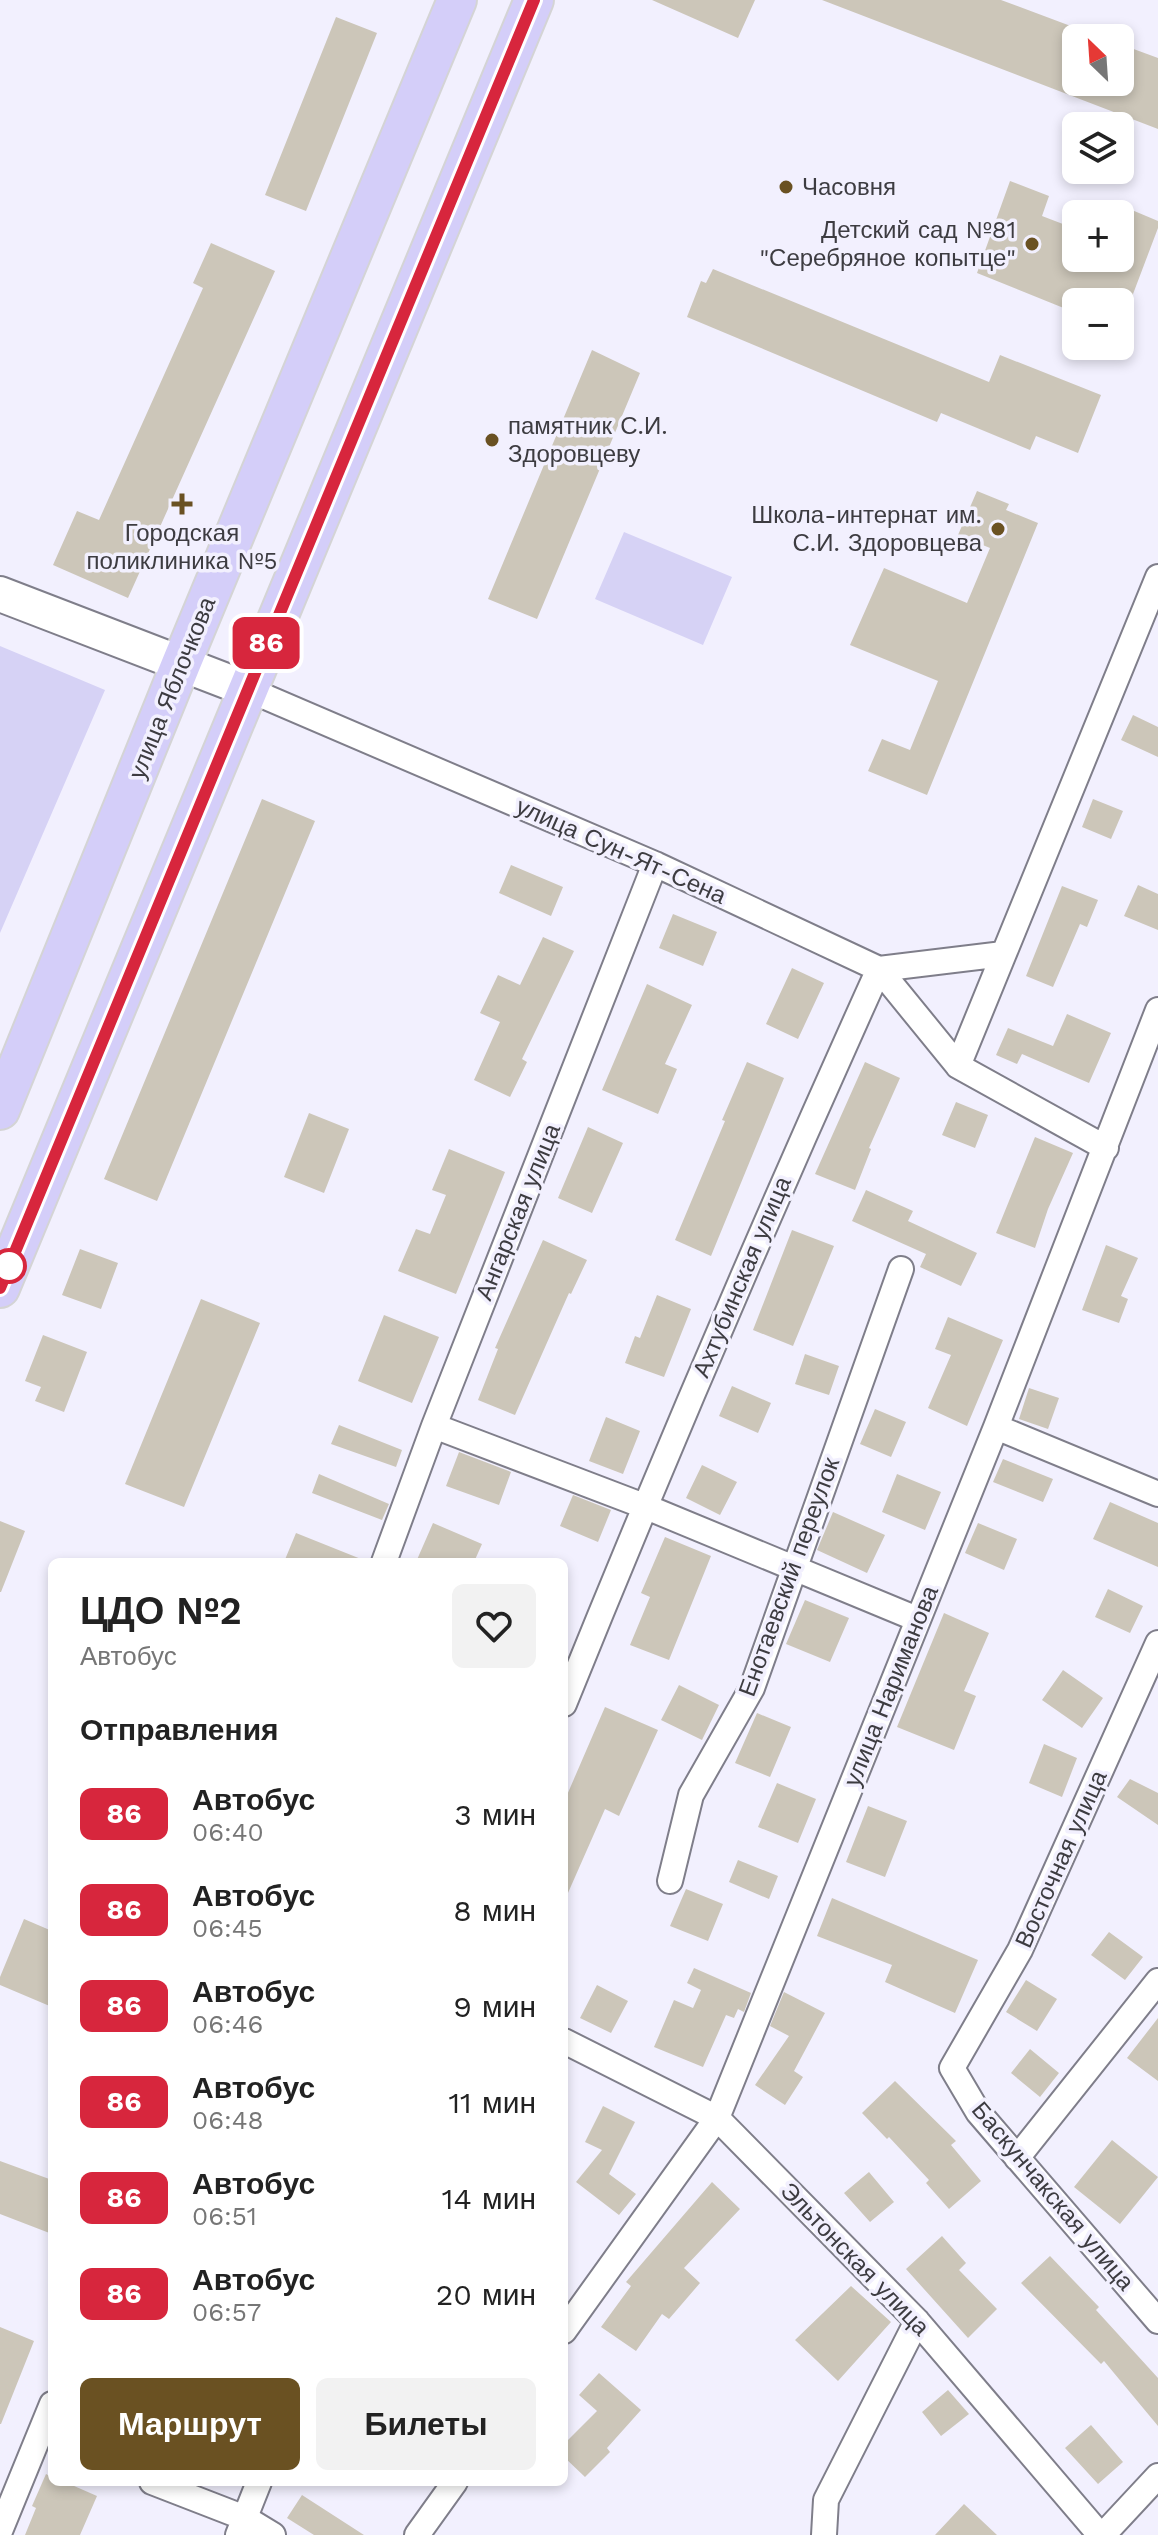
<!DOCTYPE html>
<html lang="ru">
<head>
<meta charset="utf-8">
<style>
  :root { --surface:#fff; --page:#f2f2f2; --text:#222; --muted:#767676; --accent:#6a5122 }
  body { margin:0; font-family:"Work Sans",sans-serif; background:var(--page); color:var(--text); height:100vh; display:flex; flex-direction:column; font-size:30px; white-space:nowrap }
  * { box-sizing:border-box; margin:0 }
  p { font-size:26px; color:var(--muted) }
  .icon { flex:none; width:44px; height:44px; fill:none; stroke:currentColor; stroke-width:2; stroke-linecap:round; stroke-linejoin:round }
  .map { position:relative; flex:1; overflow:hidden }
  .drawer { position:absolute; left:48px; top:1558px; width:520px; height:928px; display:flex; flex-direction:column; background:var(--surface); border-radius:12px; box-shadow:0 4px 12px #0003 }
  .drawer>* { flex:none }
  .badge { padding:0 16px; border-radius:12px; font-size:28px; line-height:52px }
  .needle { width:52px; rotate:335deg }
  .tools { position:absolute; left:1062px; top:24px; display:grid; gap:16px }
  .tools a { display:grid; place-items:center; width:72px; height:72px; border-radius:12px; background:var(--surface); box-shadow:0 4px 12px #0003; font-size:40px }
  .map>.badge { position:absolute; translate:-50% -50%; box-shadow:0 0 0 4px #fff }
  h2 { padding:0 32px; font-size:30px; line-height:72px }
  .round { display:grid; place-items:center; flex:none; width:84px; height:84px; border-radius:12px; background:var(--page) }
  .head { display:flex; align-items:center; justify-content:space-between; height:136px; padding:0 32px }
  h1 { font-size:38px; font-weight:600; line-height:60px }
  .action { display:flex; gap:16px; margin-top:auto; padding:16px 32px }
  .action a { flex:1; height:92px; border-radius:12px; background:var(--accent); color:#fff; font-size:32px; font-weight:600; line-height:92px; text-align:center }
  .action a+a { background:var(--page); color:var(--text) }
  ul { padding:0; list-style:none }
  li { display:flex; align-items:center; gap:24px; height:96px; padding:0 32px }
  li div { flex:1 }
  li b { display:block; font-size:30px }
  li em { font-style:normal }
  li .badge { min-width:88px; font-weight:700; text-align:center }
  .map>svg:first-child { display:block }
  .green { fill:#d6d2f5 }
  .building { fill:#ccc6b9 }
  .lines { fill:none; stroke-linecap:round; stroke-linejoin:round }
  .street-casing { stroke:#7f7e8a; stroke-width:28 }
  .secondary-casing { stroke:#7f7e8a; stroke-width:38 }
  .primary-casing { stroke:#d4d4d5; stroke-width:42 }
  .street { stroke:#fff; stroke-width:24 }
  .secondary { stroke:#fff; stroke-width:34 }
  .primary { stroke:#d4cef9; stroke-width:38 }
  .line-casing { stroke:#fff; stroke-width:18 }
  .line { stroke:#d7263d; stroke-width:12 }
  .poi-dot { fill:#6a5122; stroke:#f2f0fe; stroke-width:3 }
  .stop-dot { fill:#fff; stroke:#d7263d; stroke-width:4 }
  .labels { text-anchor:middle; stroke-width:7; stroke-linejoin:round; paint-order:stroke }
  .poi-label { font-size:24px; fill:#3d3c41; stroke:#f2f0fe; text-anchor:start }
  .street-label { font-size:24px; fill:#3d3c41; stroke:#f2f0fe }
</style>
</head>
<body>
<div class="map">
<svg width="1158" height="2535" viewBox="0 0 1158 2535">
  <rect width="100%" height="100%" fill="#f2f0fe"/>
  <path class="green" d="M624,532L732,577L703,645L595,599Z
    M0,646L105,690L0,933Z"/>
  <path class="building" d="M652,0H755L738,38Z
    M822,0H1001L1076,28V82H1120V44L1158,58V129Z
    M336,17L377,33L306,211L265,195Z
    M1010,181L1049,196L1042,216L1076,229V258H1120V205L1158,221V228L1130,302H1076V313L977,273Z
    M211,243L275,271L128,598L53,565L77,511L99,520L203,288L193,283Z
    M713,269L989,382L1000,355L1101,395L1078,453L1036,436L1030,450L941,413L937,422L687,317L701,281L706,283Z
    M592,350L640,373L537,619L488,599Z
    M977,491L1009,504L1006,510L1038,523L927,795L868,771L882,739L910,750L938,681L850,645L884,568L967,603L990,548L958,535Z
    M1133,715L1158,727V757L1121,740Z
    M262,799L315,821L157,1201L104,1179Z
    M1093,799L1123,811L1111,839L1082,827Z
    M511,865L563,887L551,916L499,893Z
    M1138,885L1158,894V930L1124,916Z
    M1062,886L1098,900L1087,927L1080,924L1053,987L1026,976Z
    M673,914L717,932L703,966L659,948Z
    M543,937L574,951L522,1059L527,1062L510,1097L474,1080L500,1022L480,1013L498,975L520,985Z
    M792,968L824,983L798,1039L766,1024Z
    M647,984L692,1005L665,1064L677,1069L658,1114L602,1090Z
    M1067,1014L1111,1033L1089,1083L1022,1054L1017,1064L996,1055L1008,1028L1053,1046Z
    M747,1062L784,1078L711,1256L675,1240L725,1121L722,1120Z
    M865,1062L900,1078L869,1148L871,1149L855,1190L815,1174Z
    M956,1102L988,1115L975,1148L942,1135Z
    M309,1113L349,1129L324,1193L284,1177Z
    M588,1127L623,1143L592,1213L558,1198Z
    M1035,1137L1073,1153L1048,1209L1035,1248L996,1233Z
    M449,1149L505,1172L456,1294L398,1271L416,1229L430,1234L446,1195L432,1190Z
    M866,1190L913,1211L908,1221L977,1253L961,1286L920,1267L926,1254L852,1221Z
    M792,1230L834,1246L793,1346L753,1330Z
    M543,1240L587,1260L571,1294L569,1293L515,1415L478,1400L498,1349L495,1348Z
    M1106,1245L1138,1258L1121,1296L1128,1299L1119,1323L1082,1310Z
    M80,1249L118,1263L101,1309L62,1295Z
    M657,1295L691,1309L664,1377L625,1363L635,1336L640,1338Z
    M201,1299L260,1323L184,1507L125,1484Z
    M384,1315L439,1337L412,1403L358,1381Z
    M948,1317L1003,1340L967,1426L928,1408L951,1355L935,1349Z
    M43,1335L87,1352L64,1412L35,1401L41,1387L25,1381Z
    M805,1354L839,1366L829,1395L795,1384Z
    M732,1386L771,1403L758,1433L719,1416Z
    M1029,1388L1059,1398L1048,1429L1019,1419Z
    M875,1409L906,1422L891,1457L860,1444Z
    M606,1417L640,1431L623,1474L589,1461Z
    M339,1425L402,1450L396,1467L331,1444Z
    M459,1452L511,1472L499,1505L446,1486Z
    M1003,1459L1053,1479L1043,1502L993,1482Z
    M702,1465L737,1482L720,1515L686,1498Z
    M319,1474L389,1504L382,1520L312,1493Z
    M897,1474L941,1492L925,1530L882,1512Z
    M573,1495L611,1510L598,1542L560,1526Z
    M1110,1502L1158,1523V1567L1093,1539Z
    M833,1512L885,1535L867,1573L817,1550Z
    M0,1521L25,1531L1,1592H0Z
    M433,1523L482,1544L474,1562H416Z
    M978,1523L1017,1539L1004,1570L965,1553Z
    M296,1533L366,1561V1562H284Z
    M665,1537L711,1556L669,1660L630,1645L650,1597L641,1593Z
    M1108,1589L1143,1606L1130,1633L1095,1617Z
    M805,1600L849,1618L830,1662L786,1644Z
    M944,1613L989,1633L964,1691L976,1696L954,1750L897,1727Z
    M1063,1670L1103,1698L1082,1728L1042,1700Z
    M679,1685L719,1705L702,1740L661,1720Z
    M605,1707L658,1730L619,1816L605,1809L564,1902V1802Z
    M757,1713L791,1727L770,1777L735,1763Z
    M1044,1744L1077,1758L1062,1797L1029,1783Z
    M1130,1779L1158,1793V1825L1117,1797Z
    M777,1783L816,1799L798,1843L758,1827Z
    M868,1806L907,1821L885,1877L846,1862Z
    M738,1860L778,1876L769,1899L729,1882Z
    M686,1889L723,1904L708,1941L670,1926Z
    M832,1898L978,1960L955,2013L885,1982L892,1965L817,1936Z
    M24,1919L52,1931V2007L0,1985V1977Z
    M1109,1932L1143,1957L1125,1980L1091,1955Z
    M694,1968L751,1993L744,2012L738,2009L734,2018L726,2015L703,2067L654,2047L674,2000L693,2008L701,1990L687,1983Z
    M1026,1980L1057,1999L1037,2031L1006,2012Z
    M597,1985L628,2001L611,2033L580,2018Z
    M784,1992L825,2013L794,2071L803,2077L785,2105L755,2085L789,2036L770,2026Z
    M1158,2018V2081L1127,2058Z
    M1030,2049L1059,2073L1040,2097L1011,2073Z
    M895,2081L956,2141L951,2145L981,2181L949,2209L926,2183L929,2180L889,2137L887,2139L862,2113Z
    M603,2106L635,2122L609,2174L636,2194L619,2215L576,2182L602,2150L585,2142Z
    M1112,2140L1158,2177L1120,2224L1074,2187Z
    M0,2161L52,2180V2234L0,2214Z
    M869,2172L894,2202L870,2222L844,2193Z
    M712,2182L740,2209L684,2268L700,2283L669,2319L662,2314L636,2351L601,2327L631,2286L626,2282Z
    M942,2236L966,2263L959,2270L997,2309L968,2338L906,2269Z
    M1050,2256L1099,2307L1096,2310L1158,2378V2426L1104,2361L1101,2364L1021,2283Z
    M851,2286L891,2322L838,2381L795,2340Z
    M0,2327L34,2341L1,2424H0Z
    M599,2373L641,2410L607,2448L610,2452L585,2477L564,2457V2444L597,2411L579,2395Z
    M948,2390L969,2414L941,2436L922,2412Z
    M1091,2425L1123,2462L1098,2484L1065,2448Z
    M46,2474L52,2477V2482H65L97,2496L80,2535H25L36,2508L32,2506Z
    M302,2495L364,2535H314L287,2518Z
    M964,2504L997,2535H935Z"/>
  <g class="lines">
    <defs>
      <path id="street" d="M247,689L655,864L879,969L958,1066L1106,1148
        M958,1066L1158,577
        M434,1426L644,1506L917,1619
        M996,1427L1158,1494
        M384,1562L434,1426L655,864
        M1158,1643L1020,1950L952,2068L978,2112L1158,2321
        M564,1704C664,1457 769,1212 879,969L1003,954
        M670,1881L691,1795L752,1688L901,1269
        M564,2041L717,2118L917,2321L1100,2535
        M1017,2158L1158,1981
        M564,2331L717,2118L996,1427L1158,1010
        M152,2482L245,2518L273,2535
        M0,2531L52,2404
        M238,2535L259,2482
        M417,2535L455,2482
        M824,2535L826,2500L917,2321
        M1103,2535L1158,2476"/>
      <path id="secondary" d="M0,594L247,689"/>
      <path id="primary" d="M0,1110L181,664L457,0
        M0,1288L534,0"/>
    </defs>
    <use href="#street" class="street-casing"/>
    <use href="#secondary" class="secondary-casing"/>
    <use href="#primary" class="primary-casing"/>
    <use href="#street" class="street"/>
    <use href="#secondary" class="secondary"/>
    <use href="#primary" class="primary"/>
  </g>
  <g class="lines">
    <defs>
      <path id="line" d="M0,1288L534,0"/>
    </defs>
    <use href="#line" class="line-casing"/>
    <use href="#line" class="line"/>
  </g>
  <g class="poi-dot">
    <circle cx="786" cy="187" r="8"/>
    <circle cx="1032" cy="244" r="8"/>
    <circle cx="492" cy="440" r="8"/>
    <path d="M178 492h8v8h8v8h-8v8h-8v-8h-8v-8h8z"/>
    <circle cx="998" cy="529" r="8"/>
  </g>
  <circle class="stop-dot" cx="9" cy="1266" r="16"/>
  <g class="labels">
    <g class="poi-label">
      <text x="802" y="195">Часовня</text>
      <text x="1016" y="238" text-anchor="end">Детский сад №81<tspan x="1016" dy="28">"Серебряное копытце"</tspan></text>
      <text x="508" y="434">памятник С.И.<tspan x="508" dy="28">Здоровцеву</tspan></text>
      <text x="982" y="523" text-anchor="end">Школа-интернат им.<tspan x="982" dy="28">С.И. Здоровцева</tspan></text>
      <text x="182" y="541" text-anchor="middle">Городская<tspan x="182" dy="28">поликлиника №5</tspan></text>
    </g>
    <g class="street-label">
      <text transform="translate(172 688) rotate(-68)" y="8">улица Яблочкова</text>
      <text transform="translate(621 851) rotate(24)" y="8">улица Сун-Ят-Сена</text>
      <text transform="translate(518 1212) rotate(-68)" y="8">Ангарская улица</text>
      <text transform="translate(742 1277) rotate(-67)" y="8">Ахтубинская улица</text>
      <text transform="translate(789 1577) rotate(-70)" y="8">Енотаевский переулок</text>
      <text transform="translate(891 1686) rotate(-68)" y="8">улица Нариманова</text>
      <text transform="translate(1061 1859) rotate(-66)" y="8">Восточная улица</text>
      <text transform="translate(1053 2196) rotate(50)" y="8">Баскунчакская улица</text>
      <text transform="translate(855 2259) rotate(46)" y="8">Эльтонская улица</text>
    </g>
  </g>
</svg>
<div class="tools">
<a><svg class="needle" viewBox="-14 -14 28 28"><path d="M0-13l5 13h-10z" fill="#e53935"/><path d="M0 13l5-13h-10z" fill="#767676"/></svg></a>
<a><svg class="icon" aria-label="layers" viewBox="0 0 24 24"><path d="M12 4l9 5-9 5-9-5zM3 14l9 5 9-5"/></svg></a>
<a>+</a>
<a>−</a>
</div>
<b class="badge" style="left:266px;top:643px;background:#d7263d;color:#fff">86</b>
<section class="drawer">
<div class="head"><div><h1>ЦДО №2</h1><p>Автобус</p></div><a class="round"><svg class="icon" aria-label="heart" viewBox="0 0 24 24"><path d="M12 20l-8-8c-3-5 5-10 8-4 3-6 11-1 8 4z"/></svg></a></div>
<h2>Отправления</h2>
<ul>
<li><span class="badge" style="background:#d7263d;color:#fff">86</span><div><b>Автобус</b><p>06:40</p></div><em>3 мин</em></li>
<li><span class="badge" style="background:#d7263d;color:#fff">86</span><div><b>Автобус</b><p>06:45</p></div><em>8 мин</em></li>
<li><span class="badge" style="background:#d7263d;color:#fff">86</span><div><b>Автобус</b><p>06:46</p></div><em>9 мин</em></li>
<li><span class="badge" style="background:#d7263d;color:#fff">86</span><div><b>Автобус</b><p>06:48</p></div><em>11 мин</em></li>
<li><span class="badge" style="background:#d7263d;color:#fff">86</span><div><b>Автобус</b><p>06:51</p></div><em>14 мин</em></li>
<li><span class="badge" style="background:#d7263d;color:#fff">86</span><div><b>Автобус</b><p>06:57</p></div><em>20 мин</em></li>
</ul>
<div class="action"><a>Маршрут</a><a>Билеты</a></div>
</section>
</div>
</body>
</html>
